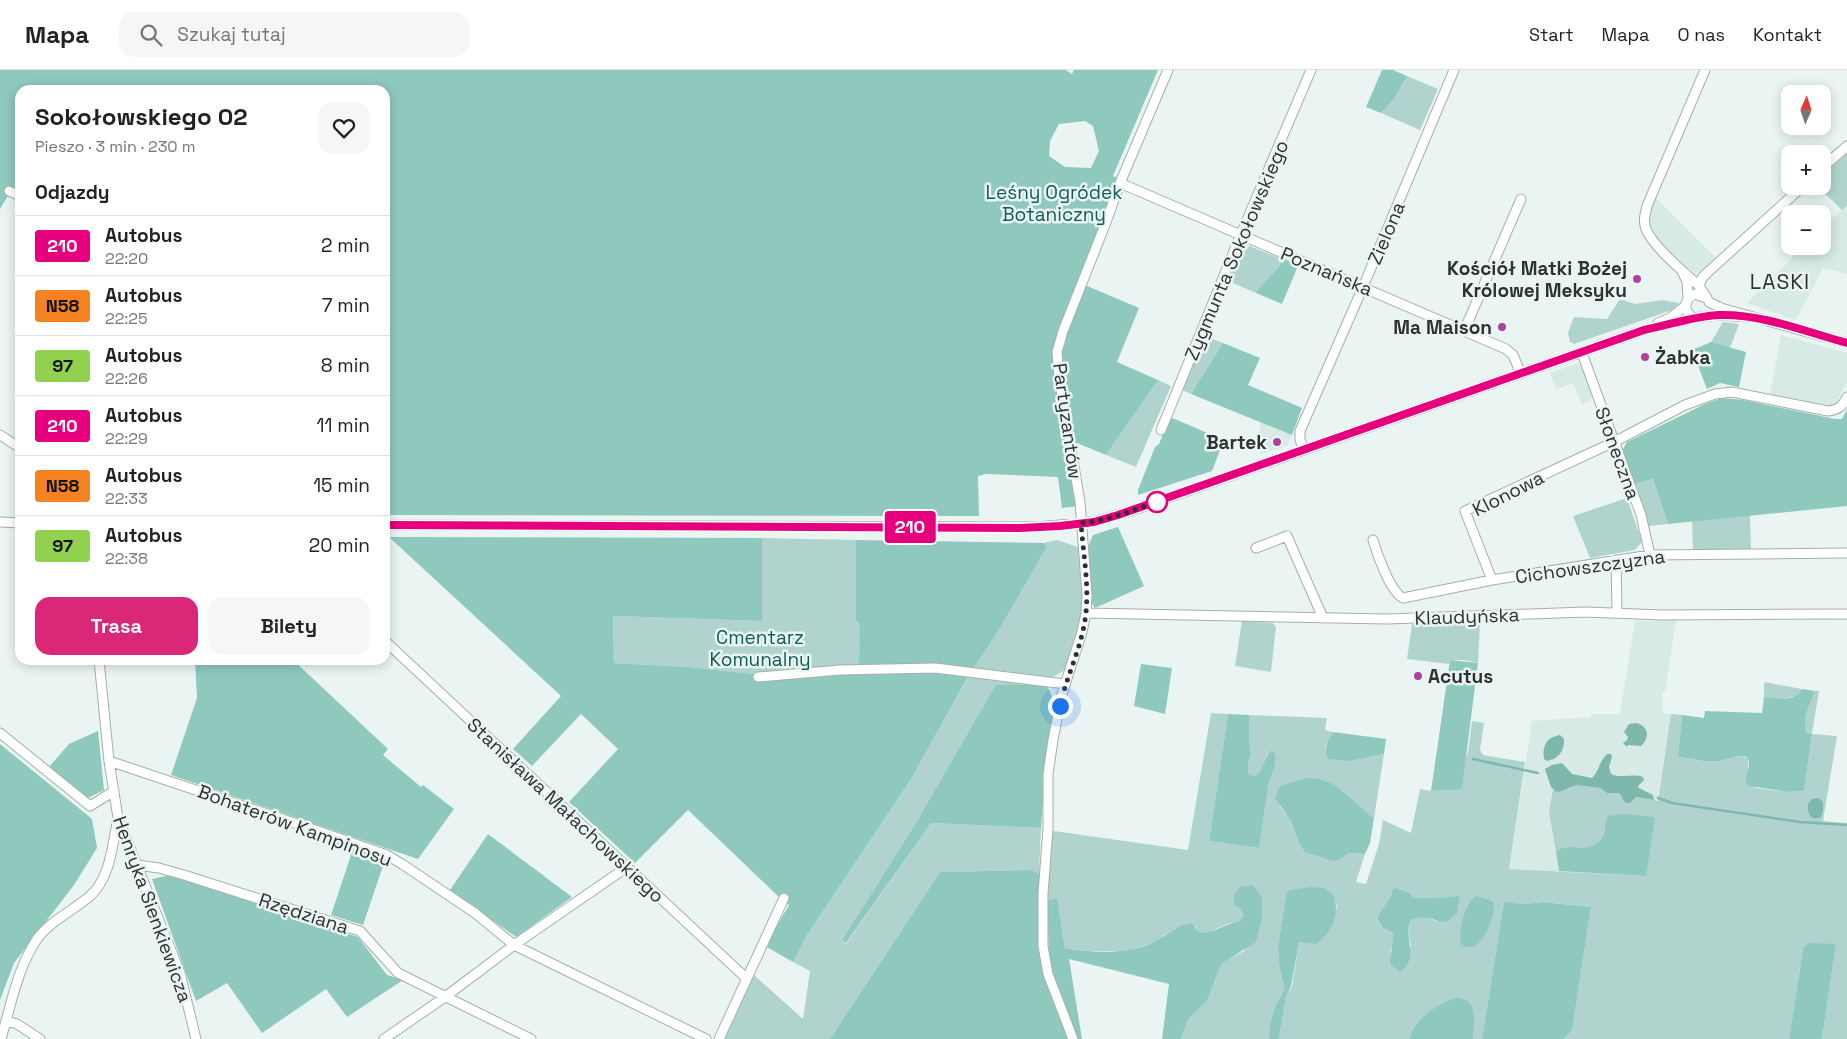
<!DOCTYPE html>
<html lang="pl">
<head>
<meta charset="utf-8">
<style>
  :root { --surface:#fff; --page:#f6f6f6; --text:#222; --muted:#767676; --line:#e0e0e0; --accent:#db2777 }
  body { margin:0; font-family:"Space Grotesk",sans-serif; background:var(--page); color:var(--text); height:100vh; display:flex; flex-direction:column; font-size:19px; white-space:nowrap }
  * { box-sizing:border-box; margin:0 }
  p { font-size:16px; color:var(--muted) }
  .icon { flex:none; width:28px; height:28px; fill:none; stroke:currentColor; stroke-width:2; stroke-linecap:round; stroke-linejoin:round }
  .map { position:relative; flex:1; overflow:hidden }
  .drawer { position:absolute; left:15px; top:15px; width:375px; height:580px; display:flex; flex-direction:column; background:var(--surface); border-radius:15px; box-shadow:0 2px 12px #0003 }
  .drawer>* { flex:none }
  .badge { padding:0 10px; border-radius:4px; font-size:18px; line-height:32px }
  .needle { width:32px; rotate:3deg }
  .fabs { position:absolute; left:1781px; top:15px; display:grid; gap:10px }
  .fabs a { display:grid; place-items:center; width:50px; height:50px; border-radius:10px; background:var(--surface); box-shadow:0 2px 12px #0003; font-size:25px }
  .you { position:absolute; width:25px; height:25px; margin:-12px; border:4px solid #fff; border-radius:50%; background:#1a73e8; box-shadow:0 0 0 8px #1a73e833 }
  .map>.badge { position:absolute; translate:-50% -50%; box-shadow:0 0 0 2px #fff }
  h2 { padding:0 20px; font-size:19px; line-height:45px }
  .round { display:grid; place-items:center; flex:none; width:52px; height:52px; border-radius:15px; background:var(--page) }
  .summary { display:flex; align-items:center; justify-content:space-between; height:85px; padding:0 20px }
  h1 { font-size:24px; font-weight:700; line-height:38px }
  .primary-button { display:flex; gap:10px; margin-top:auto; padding:10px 20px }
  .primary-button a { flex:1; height:58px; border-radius:15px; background:var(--accent); color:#fff; font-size:20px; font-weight:700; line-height:58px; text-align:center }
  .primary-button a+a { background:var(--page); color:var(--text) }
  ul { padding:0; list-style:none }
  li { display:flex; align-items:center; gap:15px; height:60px; padding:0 20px; border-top:1px solid var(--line) }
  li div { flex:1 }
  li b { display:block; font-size:19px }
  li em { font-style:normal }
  li .badge { min-width:55px; font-weight:700; text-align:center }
  header { display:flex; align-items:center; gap:30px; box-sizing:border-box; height:70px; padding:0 25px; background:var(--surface); border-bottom:1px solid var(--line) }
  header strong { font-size:24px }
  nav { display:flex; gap:28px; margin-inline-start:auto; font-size:18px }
  .search { width:350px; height:45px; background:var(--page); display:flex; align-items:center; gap:12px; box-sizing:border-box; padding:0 18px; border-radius:15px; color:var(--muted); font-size:19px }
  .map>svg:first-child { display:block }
  .built { fill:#d7eae6 }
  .green { fill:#b0d4cd; fill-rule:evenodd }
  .forest { fill:#8fc9be; fill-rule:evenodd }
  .water { fill:#7eb8ad }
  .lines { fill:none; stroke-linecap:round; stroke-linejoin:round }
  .stream { stroke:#7eb8ad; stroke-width:2.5 }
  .minor-casing { stroke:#a4afad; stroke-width:11 }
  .minor { stroke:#fff; stroke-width:9 }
  .line-casing { stroke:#fff; stroke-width:11 }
  .line { stroke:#e6007e; stroke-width:8 }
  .walk { stroke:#2d3130; stroke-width:5; stroke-dasharray:0 9 }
  .poi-dot { fill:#ad42a3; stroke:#eaf5f3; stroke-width:2 }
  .stop-dot { fill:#fff; stroke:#e6007e; stroke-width:2.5 }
  .labels { text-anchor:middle; stroke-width:5; stroke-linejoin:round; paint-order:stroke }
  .park-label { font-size:19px; fill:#0e5e54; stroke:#eaf5f3 }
  .street-label { font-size:19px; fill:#2d3130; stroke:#eaf5f3 }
  .poi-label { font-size:19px; font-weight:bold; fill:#2d3130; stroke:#eaf5f3; text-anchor:end }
  .quarter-label { font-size:21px; letter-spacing:1px; fill:#2d3130; stroke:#eaf5f3 }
</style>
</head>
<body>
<header>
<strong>Mapa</strong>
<div class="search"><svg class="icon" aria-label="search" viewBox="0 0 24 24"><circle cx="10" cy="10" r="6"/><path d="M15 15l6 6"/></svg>Szukaj tutaj</div>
<nav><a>Start</a><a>Mapa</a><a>O nas</a><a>Kontakt</a></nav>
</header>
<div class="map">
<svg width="1847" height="969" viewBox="0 0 1847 969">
  <rect width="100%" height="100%" fill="#eaf5f3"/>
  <path class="built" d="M1656,128L1716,188L1699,203L1695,204L1689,198L1685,200L1683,198L1650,160L1647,147Z
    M1847,135V204L1823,198L1796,250L1747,233L1804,176H1822L1823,158Z
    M1781,265L1847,283V312L1836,333L1831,336L1770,324Z
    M1582,292L1593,322L1591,323L1592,328L1591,330L1582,334L1573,313L1556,320L1550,303Z
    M1260,352L1292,365L1287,376L1261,384L1259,382Z
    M1676,550L1665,623H1662L1663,630L1662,643L1671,644L1646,806L1509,799L1532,651L1591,647V644H1620L1635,551Z"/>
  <path class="green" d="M1407,6L1438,19L1420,60L1381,43L1394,29Z
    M1847,83V135L1842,140L1817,116H1822L1823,105Z
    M1249,176L1285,190L1259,218L1256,223L1228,211L1240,182L1247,179Z
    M1620,229L1635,234L1663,230L1679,233L1672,240L1574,274L1570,272L1568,263L1574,247L1607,249Z
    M1723,252L1739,254L1730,278L1711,272Z
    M1205,266L1223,273L1191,324L1182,320Z
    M1158,310L1171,316L1136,397L1106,385Z
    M1653,409L1668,454L1648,456L1634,414Z
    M1627,428L1642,472L1635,480L1590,488L1573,446Z
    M1750,445L1751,481H1693L1692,450Z
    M762,468L856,470V553L1047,476L1043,473L1057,470L1078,477L1083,529L1082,544L1066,599L1052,608L974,598L972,600L859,594L763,605L689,597L614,593L613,546L762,551Z
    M1242,551L1273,553L1276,557L1271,602L1235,596Z
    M1480,553L1478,593L1464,590H1450L1449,594L1407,589L1412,554Z
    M969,606L1047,615L919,748L842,870L846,874L931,753L1041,758L1039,803L1031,800L940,802L830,969H725L754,905L803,949L810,901L793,892L807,865L911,709Z
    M1764,612L1802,619L1796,626L1781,629L1764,627Z
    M1815,621H1819L1812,664L1837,666L1823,751L1847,753V969H1822L1836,874L1803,879L1789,969H1563L1572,961L1591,837L1543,832L1524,834L1504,833L1482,969H1473V961L1445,932C1432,942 1411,950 1410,969H1279L1286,927L1292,916L1299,872L1334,845L1337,837L1333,824C1318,813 1303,820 1286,825L1278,876L1279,895L1284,916L1283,922L1276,934L1270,953L1269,969H1181L1188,950L1207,931L1221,893L1244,881L1262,848L1234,835L1240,839L1245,845L1240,851L1227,854L1209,862L1203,863L1198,861L1196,857L1176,858L1154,872L1128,881H1088L1065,878L1057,829L1047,831L1051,758L1054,761L1188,780L1211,643L1228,644L1209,771L1259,778L1269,712L1275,696L1276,686L1267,684C1265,694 1263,707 1251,706L1248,702V694L1251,685L1249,669V645L1327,648L1325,660L1333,662L1325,678L1351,691L1384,684L1374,748L1363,741L1344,722L1325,710L1279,735L1291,751L1299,773L1339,790L1349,783L1365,784L1356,812L1366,814L1379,774L1383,750L1411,763L1420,719L1431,721L1455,720L1468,682L1472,651L1484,653L1480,680L1483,685L1525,692L1509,799L1645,806L1605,755L1604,765C1589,788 1571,770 1556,781L1549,742L1553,720L1569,719L1577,715L1600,718L1607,723H1619L1623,729L1635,727L1658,731L1671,644L1682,645L1678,687C1691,688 1705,693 1718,691C1728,690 1739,682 1748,689V700L1756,718L1787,722L1804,721L1812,664L1805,662V647ZM1393,817L1410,823L1414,828L1451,827L1460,825L1436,851L1421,846L1411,849C1407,858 1409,867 1411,876L1390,883L1394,871L1393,863L1383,858L1378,852V845L1391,826Z"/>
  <path class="forest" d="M0,0H1066L1072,4L1074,0H1158L1113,106L1117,108L1056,273L1079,436L1062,438L1058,407L986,404L978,406L979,446L385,445V20H20V128L9,124L0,139ZM1085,51L1093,56L1099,81L1091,98L1065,97L1049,86L1050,71L1059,54Z
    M1382,0H1393L1407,6L1394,29L1381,43L1366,37Z
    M1285,190L1298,196L1282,234L1256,223L1259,218Z
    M1085,215L1139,238L1117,292L1158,310L1106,385L1072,371L1061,311V272Z
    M1711,272L1746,282L1739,317L1720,313L1707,319L1692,280Z
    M1223,273L1260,288L1248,315L1302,338L1292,365L1191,324Z
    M1722,328L1743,330L1835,349H1842L1847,339V436L1668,454L1653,409L1634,414L1623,379L1627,372L1705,334Z
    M1170,347L1224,370L1212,401L1138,425V420L1155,377L1159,374Z
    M1118,457L1144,516L1095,538L1091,532C1088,509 1082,486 1093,465Z
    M389,467L762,468V551L613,546L614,593L689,597L763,605L859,594L860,553L856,552V470L1043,473L1047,476L1001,556L972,600L911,709L807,865L793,892L765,876L789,835L781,829L688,740L635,793L569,732L618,679L581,644L532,696L513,679L561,626Z
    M195,590H293L388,679L383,685L421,717L423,715L454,739L418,789L171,705L197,628Z
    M1450,590L1478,593L1462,718L1455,720L1431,721Z
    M1141,594L1172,598L1165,644L1134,636Z
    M996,615H1047L1056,636L1045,707L1041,758L931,753L846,873L842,870L919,748Z
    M1802,619L1815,621L1805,647V662L1812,664L1804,721L1787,722L1750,716L1746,713C1745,706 1751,696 1748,689C1743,681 1725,691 1718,691C1705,693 1691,688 1678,687L1682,645L1704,648L1705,641L1762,643L1764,627C1778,628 1793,633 1802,619Z
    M1228,644L1249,645V669L1251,685L1248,694V702L1250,705L1255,706C1266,699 1263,687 1272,680L1276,686L1275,696L1269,712L1259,778L1209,771Z
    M98,661L104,720L88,728L49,697L69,674Z
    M1333,662L1386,669L1384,684L1351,691L1328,689C1323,679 1328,671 1333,662Z
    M0,674L92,749L97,778L74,815L14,893L0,930Z
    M1307,708C1312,708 1318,709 1323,710C1340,714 1359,738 1374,748L1370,773L1365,784L1349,783L1339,790L1333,791L1305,782L1299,773L1291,751L1275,728L1280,716Z
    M1624,744L1655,747L1646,806L1559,801L1556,781C1571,770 1589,788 1604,765L1605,755L1608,746Z
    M488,764L572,827L516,867L450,820Z
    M353,779L385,790L363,855L331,845Z
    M1031,800L1039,803L1042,889C1047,917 1058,943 1071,969H830L940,802Z
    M170,805L358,867L387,905L403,910L347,947L326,919L262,963L227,913L196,931L152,809Z
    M1253,815L1262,827V848L1256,872L1221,894L1207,931L1188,950L1181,969H1162L1169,914L1069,889L1082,969H1076L1052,906L1049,879L1047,831L1057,828L1065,878C1092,883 1129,885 1153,872C1167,866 1176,855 1191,853C1194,856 1197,860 1200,862C1208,866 1229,852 1240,851L1244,845L1240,839L1234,835V825L1240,817Z
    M1311,817L1324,818L1333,824C1341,841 1332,864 1316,874L1299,872L1291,916L1286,927L1279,969H1269L1270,953L1276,934L1283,922L1284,916L1279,895L1278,876L1286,825L1290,820Z
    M1393,817L1410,823L1414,828L1451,827L1460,825L1457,843L1446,852C1434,851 1423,844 1411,850C1402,866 1421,888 1400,902L1390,894C1390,883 1394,874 1393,863L1383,858L1378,851V845L1391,826Z
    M1475,826L1490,830L1494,833C1495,847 1480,891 1460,873C1460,856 1463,839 1475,826Z
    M1504,832L1524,834L1543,832L1591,837L1572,961L1563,969H1482Z
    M1811,873L1836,874L1822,969H1789L1803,879L1806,875Z
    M1455,928C1480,928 1473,951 1473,969H1410C1411,950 1439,934 1455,928Z"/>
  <path class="water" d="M1636,653C1649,656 1650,668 1641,676L1628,675L1627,677L1623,673L1627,670L1628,667L1624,662L1629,654Z
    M1560,665L1564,669C1565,681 1558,689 1547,691L1544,689C1542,677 1546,667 1560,665Z
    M1607,684H1611L1612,687L1609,697L1611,704C1622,709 1633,703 1643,707L1644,710L1638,716L1639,718L1653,725L1654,730L1636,727L1630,733C1623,734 1623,727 1619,723H1607L1600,718L1577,715L1559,722L1555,721L1551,717L1545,699L1552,695L1562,693L1572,704L1592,708C1600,700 1598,693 1607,684Z
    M1818,728L1823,732V741L1821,747C1810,752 1807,742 1808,734L1812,729Z"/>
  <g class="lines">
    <path class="stream" d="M1473,689L1538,703
      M1658,728L1672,733L1800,752L1847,755"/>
    <defs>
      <path id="minor" d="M1822,98L1847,76
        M1120,113L1506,279L1513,285L1521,304
        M9,121L20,126
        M1682,201L1687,212L1688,228
        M1699,216C1684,202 1654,178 1646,159C1643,151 1645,144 1647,136L1705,0
        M1707,228L1699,216L1702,208L1708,202L1803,116
        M1709,232L1721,238L1847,273
        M1694,248C1683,242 1683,229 1695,224L1706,228
        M1658,253L1670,248L1685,236
        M1464,261L1521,129
        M1582,283L1641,445L1650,485
        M1161,360L1241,164L1311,0
        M0,365L20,378
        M1304,380L1300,370V361L1363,217L1454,0
        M0,452L20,453
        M385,455L1037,457L1093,452L1131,441L1644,260L1694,248L1717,245L1750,247
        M1373,470C1377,484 1390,521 1403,528L1492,510L1650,485L1847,483
        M1256,478L1287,466L1323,548
        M1616,490L1617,543
        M1492,510L1465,441L1614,372L1685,335L1715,324L1732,322L1828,341C1838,340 1843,336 1847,327
        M1086,543L1387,549L1586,542L1662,545L1847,544
        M385,571L746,908
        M99,590L109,691L118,748L180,903L196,969
        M758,607L840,600L935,598L1065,614
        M0,663L90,736L114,721
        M109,691L318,761L387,785L402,794L475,843L514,875L706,969
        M137,795L159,798L184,805L360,861L398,903L531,969
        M7,951L17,954L40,969
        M1,969C11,935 17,899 37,869C50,851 74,840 90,826C111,807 112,775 118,749
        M384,969L445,927L514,875L627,797
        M719,969L784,828
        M1073,969L1048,904L1043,876V824L1048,758V704L1053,670L1062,624L1082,562L1086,543L1087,525L1080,432L1059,308L1057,282L1063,261L1105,155L1120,113L1168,0"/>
    </defs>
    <use href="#minor" class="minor-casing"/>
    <use href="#minor" class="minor"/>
  </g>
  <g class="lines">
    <defs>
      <path id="line" d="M385,455L1020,458L1060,456L1094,452L1118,445L1644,260C1669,255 1694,246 1720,245C1763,244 1806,262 1847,273"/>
    </defs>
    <use href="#line" class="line-casing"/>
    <use href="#line" class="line"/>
    <path class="walk" d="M1060,636C1067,604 1083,575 1086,542C1089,513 1083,482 1081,453C1108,451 1133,440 1159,431L1157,432"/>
  </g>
  <g class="poi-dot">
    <circle cx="1637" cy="209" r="5"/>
    <circle cx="1502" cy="257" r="5"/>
    <circle cx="1645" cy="287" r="5"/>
    <circle cx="1277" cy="372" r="5"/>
    <circle cx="1418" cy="606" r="5"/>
  </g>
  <circle class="stop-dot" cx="1157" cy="432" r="10"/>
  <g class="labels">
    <g class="park-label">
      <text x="1054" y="129">Leśny Ogródek<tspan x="1054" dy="22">Botaniczny</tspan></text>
      <text x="760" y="574">Cmentarz<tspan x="760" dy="22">Komunalny</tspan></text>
    </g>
    <g class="street-label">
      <text transform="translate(1386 163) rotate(-67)" y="7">Zielona</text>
      <text transform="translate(1236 180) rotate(-67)" y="7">Zygmunta Sokołowskiego</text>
      <text transform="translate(1327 201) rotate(23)" y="7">Poznańska</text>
      <text transform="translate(1068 351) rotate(82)" y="7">Partyzantów</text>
      <text transform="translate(1618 383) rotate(70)" y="7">Słoneczna</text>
      <text transform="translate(1508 423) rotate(-27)" y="7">Klonowa</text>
      <text transform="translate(1590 496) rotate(-8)" y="7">Cichowszczyzna</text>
      <text transform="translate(1467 546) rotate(-2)" y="7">Klaudyńska</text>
      <text transform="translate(566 740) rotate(43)" y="7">Stanisława Małachowskiego</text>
      <text transform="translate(295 755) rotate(20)" y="7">Bohaterów Kampinosu</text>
      <text transform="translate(153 839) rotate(70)" y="7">Henryka Sienkiewicza</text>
      <text transform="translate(304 843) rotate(18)" y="7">Rzędziana</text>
    </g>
    <g class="poi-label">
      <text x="1627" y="205">Kościół Matki Bożej<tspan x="1627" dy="22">Królowej Meksyku</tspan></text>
      <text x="1492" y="264">Ma Maison</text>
      <text x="1655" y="294" text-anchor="start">Żabka</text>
      <text x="1267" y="379">Bartek</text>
      <text x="1428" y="613" text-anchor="start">Acutus</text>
    </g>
    <g class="quarter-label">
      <text x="1780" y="219">LASKI</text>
    </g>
  </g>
</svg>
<div class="fabs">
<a><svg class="needle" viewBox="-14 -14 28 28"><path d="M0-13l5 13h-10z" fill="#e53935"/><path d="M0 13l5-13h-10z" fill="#767676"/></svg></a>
<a>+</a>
<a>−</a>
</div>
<div class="you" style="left:1060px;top:636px"></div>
<b class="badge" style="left:910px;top:457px;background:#e6007e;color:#fff">210</b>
<section class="drawer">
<div class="summary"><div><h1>Sokołowskiego 02</h1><p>Pieszo · 3 min · 230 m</p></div><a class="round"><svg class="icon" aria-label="heart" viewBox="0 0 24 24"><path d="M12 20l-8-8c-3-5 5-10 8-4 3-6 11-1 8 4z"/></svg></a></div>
<h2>Odjazdy</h2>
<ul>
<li><span class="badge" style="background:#e6007e;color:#fff">210</span><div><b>Autobus</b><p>22:20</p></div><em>2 min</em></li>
<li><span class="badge" style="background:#f58220;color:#111">N58</span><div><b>Autobus</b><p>22:25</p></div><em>7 min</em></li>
<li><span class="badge" style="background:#92d050;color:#111">97</span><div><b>Autobus</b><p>22:26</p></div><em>8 min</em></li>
<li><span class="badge" style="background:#e6007e;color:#fff">210</span><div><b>Autobus</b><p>22:29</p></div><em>11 min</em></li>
<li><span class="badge" style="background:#f58220;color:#111">N58</span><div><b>Autobus</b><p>22:33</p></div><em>15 min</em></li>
<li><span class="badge" style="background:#92d050;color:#111">97</span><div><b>Autobus</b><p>22:38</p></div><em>20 min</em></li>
</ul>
<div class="primary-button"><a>Trasa</a><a>Bilety</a></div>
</section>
</div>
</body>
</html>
